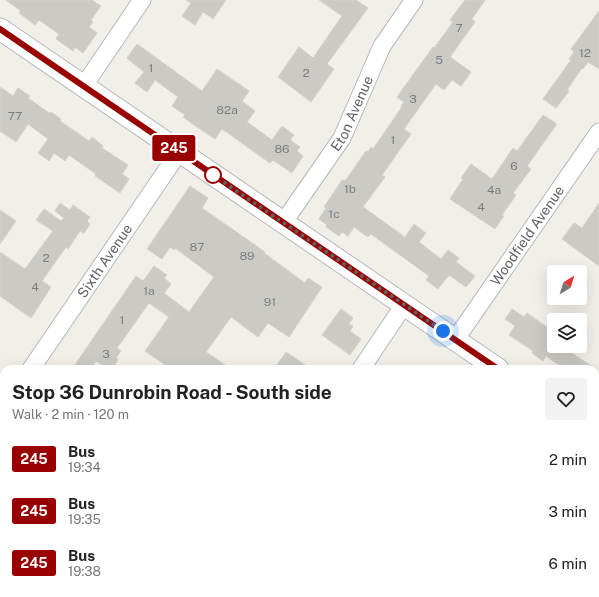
<!DOCTYPE html>
<html lang="en">
<head>
<meta charset="utf-8">
<style>
  :root { --surface:#fff; --page:#f2f2f2; --text:#222; --muted:#767676 }
  body { margin:0; font-family:"Public Sans",sans-serif; background:var(--page); color:var(--text); height:100vh; display:flex; flex-direction:column; font-size:15px; white-space:nowrap }
  * { box-sizing:border-box; margin:0 }
  p { font-size:13px; color:var(--muted) }
  .icon { flex:none; width:22px; height:22px; fill:none; stroke:currentColor; stroke-width:2; stroke-linecap:round; stroke-linejoin:round }
  .map { position:relative; flex:1; overflow:hidden }
  .drawer { position:absolute; left:0px; top:365px; width:599px; height:232px; display:flex; flex-direction:column; background:var(--surface); border-radius:12px 12px 0 0; box-shadow:0 4px 16px #0002 }
  .drawer>* { flex:none }
  .badge { padding:0 8px; border-radius:3px; font-size:14px; line-height:26px }
  .needle { width:26px; rotate:38deg }
  .buttons { position:absolute; left:547px; top:265px; display:grid; gap:8px }
  .buttons a { display:grid; place-items:center; width:40px; height:40px; border-radius:4px; background:var(--surface); box-shadow:0 4px 16px #0002; font-size:20px }
  .you { position:absolute; width:20px; height:20px; margin:-10px; border:3px solid #fff; border-radius:50%; background:#1a73e8; box-shadow:0 0 0 6px #1a73e833 }
  .map>.badge { position:absolute; translate:-50% -50%; box-shadow:0 0 0 2px #fff }
  .round { display:grid; place-items:center; flex:none; width:42px; height:42px; border-radius:4px; background:var(--page) }
  .summary { display:flex; align-items:center; justify-content:space-between; height:68px; padding:0 12px }
  h1 { font-size:19px; font-weight:700; line-height:30px }
  ul { padding:0; list-style:none }
  li { display:flex; align-items:center; gap:12px; height:52px; padding:0 12px }
  li div { flex:1 }
  li b { display:block; font-size:15px }
  li em { font-style:normal }
  li .badge { min-width:44px; font-weight:700; text-align:center }
  .map>svg:first-child { display:block }
  .building { fill:#cccac5; stroke:#d6d1c6 }
  .lines { fill:none; stroke-linecap:round; stroke-linejoin:round }
  .minor-casing { stroke:#b5b8bc; stroke-width:19 }
  .tertiary-casing { stroke:#b5b8bc; stroke-width:23 }
  .minor { stroke:#fff; stroke-width:17 }
  .tertiary { stroke:#fff; stroke-width:21 }
  .line-casing { stroke:#fff; stroke-width:9 }
  .line { stroke:#900; stroke-width:6 }
  .walk { stroke:#5f6368; stroke-width:4; stroke-dasharray:0 7.2 }
  .stop-dot { fill:#fff; stroke:#900; stroke-width:2 }
  .labels { text-anchor:middle; stroke-width:3; stroke-linejoin:round; paint-order:stroke }
  .number-label { font-size:12px; fill:#7a7d7f }
  .street-label { font-size:14px; fill:#5f6368; stroke:#fff }
</style>
</head>
<body>
<div class="map">
<svg width="599" height="597" viewBox="0 0 599 597">
  <rect width="100%" height="100%" fill="#f1efe8"/>
  <path class="building" d="M6,0H92L101,6L91,20L93,22L89,27L97,33L83,53L75,47L73,51L56,39L59,34L39,20L35,25L19,13L21,11Z
    M186,0H226L213,19L203,12L195,25L182,16L191,3Z
    M319,0H356L368,8L327,64L334,69L311,102L278,77L299,47L313,58L342,16Z
    M465,0H485L472,19L475,22L450,57L471,72L461,86L452,80L444,90L436,84L404,129L411,134L382,175L385,177L363,207L405,237L414,224L426,233L419,242L441,259L448,250L459,258L456,262L475,276L466,287L449,275L438,289L426,280L429,276L371,234L368,237L354,227L348,236L342,232L339,236L326,227L327,225L319,219L326,208L324,207L342,180L345,181L366,151L368,152L371,147L373,149L402,107L401,106L404,102L397,97L433,47L434,48L453,22L450,20Z
    M599,11V69L588,62L583,69L582,68L567,90L569,91L556,108L543,99L571,60L569,59L574,52L571,49Z
    M137,44L202,91L217,69L249,91L242,101L255,111L247,122L272,140L282,126L294,135L290,140L300,147L297,151L303,156L292,173L273,160L270,163L222,129L215,139L194,125L183,117L185,115L172,106L178,97L155,80L147,92L135,83L144,72L127,58Z
    M0,87L13,96L18,88L30,96L28,98L49,113L51,112L61,119L60,121L89,141L92,137L103,146L102,148L128,165L122,174L129,179L120,193L95,176L96,174L69,155L65,161L54,153L49,161L38,153L48,139L28,124L16,142L0,131Z
    M543,115L557,124L527,166L531,169L513,193L516,195L502,215L504,216L495,229L450,199L463,179L461,178L471,164L492,179L513,148L517,151Z
    M190,186L208,198L202,208L265,252L264,253L305,283L308,278L322,287L289,337L268,323L258,337L231,317L206,352L231,369H171L145,351L169,317L149,303L117,348L121,351L116,358L118,360L112,369H108L96,361L90,369H72L136,276L143,281L154,266L167,275L164,278L171,284L164,293L189,312L214,277L175,248L174,250L170,247L162,259L147,249Z
    M60,203L70,210L73,205L90,217L87,221L90,224L84,233L80,231L68,249L66,247L42,281L51,287L31,318L0,296V252L25,269L53,231L36,220L44,209L61,221L64,218L55,211Z
    M599,203V266L562,239L574,223L582,228Z
    M0,210L16,221L0,244Z
    M341,309L353,318L349,324L353,326L350,331L361,339L350,355L322,335Z
    M512,309L524,317L527,313L554,332V346H561L596,369H565L546,356L543,361L532,353L533,351L509,335L515,326L505,319Z
    M286,352L311,369H274Z"/>
  <g class="lines">
    <defs>
      <g id="minor">
        <path d="M83,87L142,0"/>
        <path id="s1" d="M283,223L342,138L382,46L414,0"/>
        <path id="s2" d="M455,340L599,132"/>
        <path id="s3" d="M31,369L179,152"/>
        <path d="M361,369L404,305"/>
        <path d="M0,414L4,409"/>
        <path d="M595,511L599,505"/>
        <path d="M0,560L4,563"/>
        <path d="M47,593L53,597"/>
        <path d="M204,597L207,593"/>
        <path d="M536,597L539,593"/>
      </g>
      <path id="tertiary" d="M0,29L498,369
        M595,435L599,438"/>
    </defs>
    <use href="#minor" class="minor-casing"/>
    <use href="#tertiary" class="tertiary-casing"/>
    <use href="#minor" class="minor"/>
    <use href="#tertiary" class="tertiary"/>
  </g>
  <g class="lines">
    <defs>
      <path id="line" d="M0,29L498,369"/>
    </defs>
    <use href="#line" class="line-casing"/>
    <use href="#line" class="line"/>
    <path class="walk" d="M213,175L443,331"/>
  </g>
  <circle class="stop-dot" cx="213" cy="175" r="8"/>
  <g class="labels">
    <g class="number-label">
      <text x="459" y="32">7</text>
      <text x="585" y="57">12</text>
      <text x="439" y="64">5</text>
      <text x="151" y="72">1</text>
      <text x="306" y="77">2</text>
      <text x="413" y="103">3</text>
      <text x="227" y="114">82a</text>
      <text x="15" y="120">77</text>
      <text x="393" y="144">1</text>
      <text x="282" y="153">86</text>
      <text x="514" y="170">6</text>
      <text x="350" y="193">1b</text>
      <text x="494" y="194">4a</text>
      <text x="481" y="211">4</text>
      <text x="334" y="218">1c</text>
      <text x="197" y="251">87</text>
      <text x="247" y="260">89</text>
      <text x="46" y="262">2</text>
      <text x="35" y="291">4</text>
      <text x="149" y="295">1a</text>
      <text x="270" y="306">91</text>
      <text x="122" y="324">1</text>
      <text x="106" y="358">3</text>
    </g>
    <g class="street-label">
      <text dy="5" stroke="none"><textPath href="#s1" startOffset="130">Eton Avenue</textPath></text>
      <text dy="5" stroke="none"><textPath href="#s2" startOffset="127">Woodfield Avenue</textPath></text>
      <text dy="5" stroke="none"><textPath href="#s3" startOffset="131">Sixth Avenue</textPath></text>
    </g>
  </g>
</svg>
<div class="buttons">
<a><svg class="needle" viewBox="-14 -14 28 28"><path d="M0-13l5 13h-10z" fill="#e53935"/><path d="M0 13l5-13h-10z" fill="#767676"/></svg></a>
<a><svg class="icon" aria-label="layers" viewBox="0 0 24 24"><path d="M12 4l9 5-9 5-9-5zM3 14l9 5 9-5"/></svg></a>
</div>
<div class="you" style="left:443px;top:331px"></div>
<b class="badge" style="left:174px;top:148px;background:#900;color:#fff">245</b>
<section class="drawer">
<div class="summary"><div><h1>Stop 36 Dunrobin Road - South side</h1><p>Walk · 2 min · 120 m</p></div><a class="round"><svg class="icon" aria-label="heart" viewBox="0 0 24 24"><path d="M12 20l-8-8c-3-5 5-10 8-4 3-6 11-1 8 4z"/></svg></a></div>
<ul>
<li><span class="badge" style="background:#900;color:#fff">245</span><div><b>Bus</b><p>19:34</p></div><em>2 min</em></li>
<li><span class="badge" style="background:#900;color:#fff">245</span><div><b>Bus</b><p>19:35</p></div><em>3 min</em></li>
<li><span class="badge" style="background:#900;color:#fff">245</span><div><b>Bus</b><p>19:38</p></div><em>6 min</em></li>
</ul>
</section>
</div>
</body>
</html>
